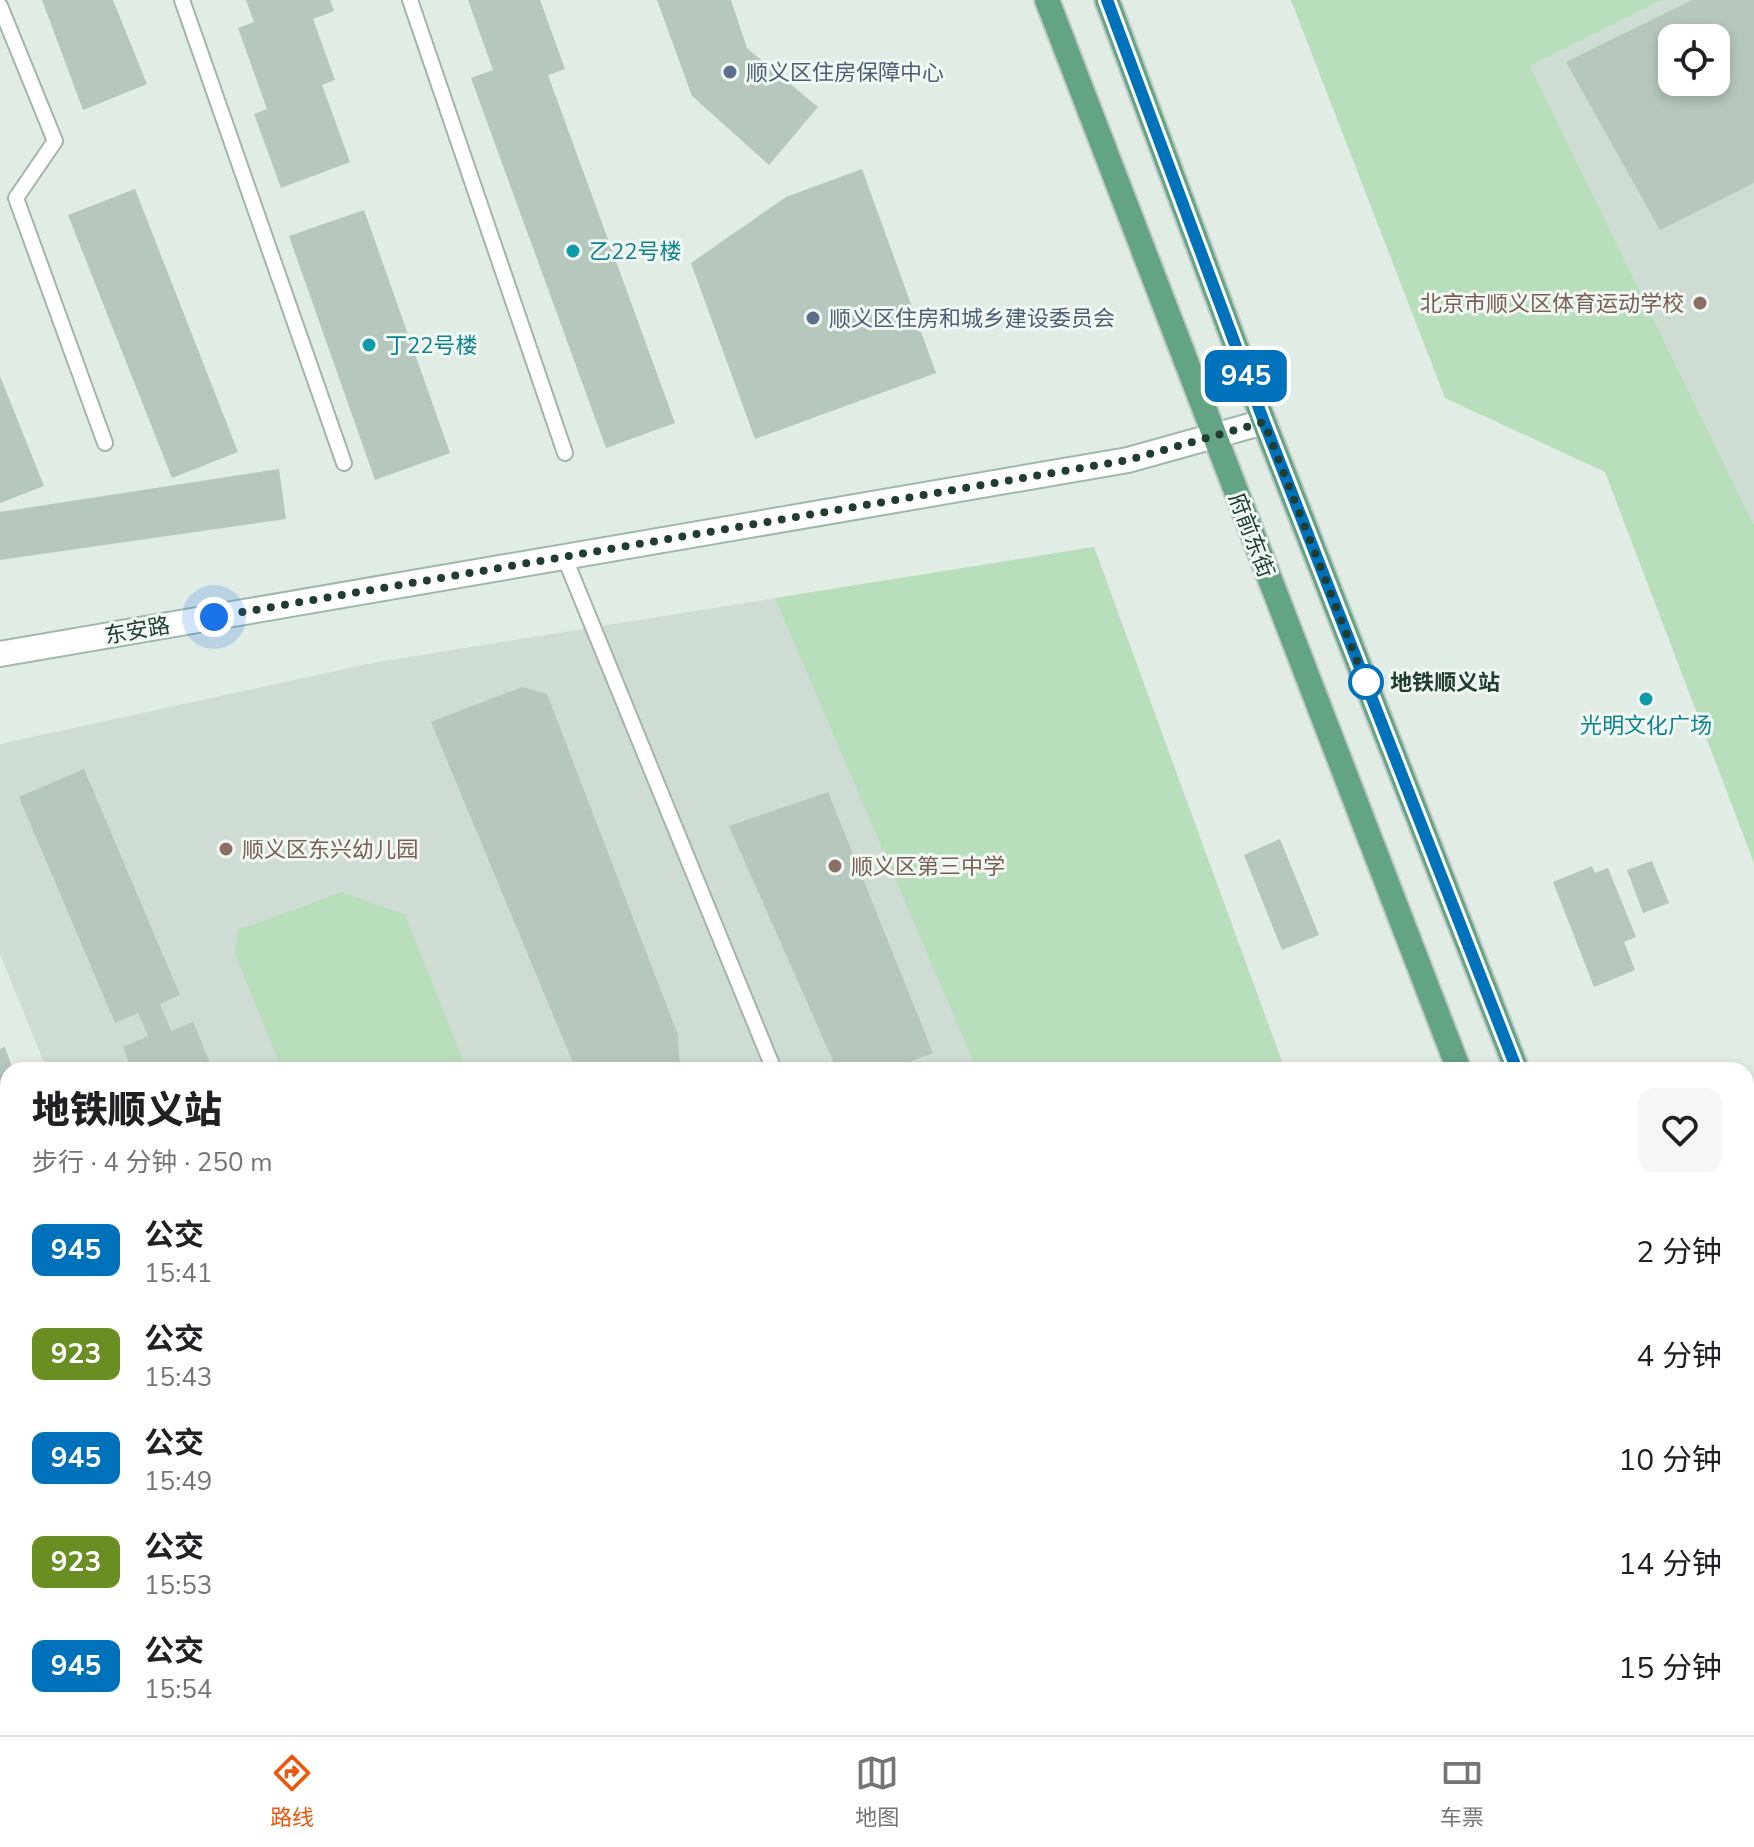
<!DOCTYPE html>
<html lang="zh">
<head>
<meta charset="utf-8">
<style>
  :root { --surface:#fff; --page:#f6f6f6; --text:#202124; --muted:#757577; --line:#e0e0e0; --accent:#ea580c }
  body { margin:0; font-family:"Nunito Sans","Noto Sans SC",sans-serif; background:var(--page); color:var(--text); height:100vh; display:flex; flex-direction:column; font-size:30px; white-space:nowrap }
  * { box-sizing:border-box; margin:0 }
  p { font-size:26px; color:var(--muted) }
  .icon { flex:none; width:44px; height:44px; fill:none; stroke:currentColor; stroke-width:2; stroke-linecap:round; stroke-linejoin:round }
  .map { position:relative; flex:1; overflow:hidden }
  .drawer { position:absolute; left:0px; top:1062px; width:1754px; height:674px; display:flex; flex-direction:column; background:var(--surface); border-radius:24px 24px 0 0; box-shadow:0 4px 12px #0003 }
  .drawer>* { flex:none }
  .badge { padding:0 16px; border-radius:12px; font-size:28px; line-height:52px }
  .tools { position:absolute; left:1658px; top:24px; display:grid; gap:16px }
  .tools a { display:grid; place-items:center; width:72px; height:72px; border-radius:16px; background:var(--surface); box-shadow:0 4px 12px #0003; font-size:40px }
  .you { position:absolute; width:40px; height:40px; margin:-20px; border:6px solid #fff; border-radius:50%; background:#1a73e8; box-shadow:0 0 0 12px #1a73e833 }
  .map>.badge { position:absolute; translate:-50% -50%; box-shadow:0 0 0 4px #fff }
  .round { display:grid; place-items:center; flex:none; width:84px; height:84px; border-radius:16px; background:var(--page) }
  .head { display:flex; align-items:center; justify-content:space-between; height:136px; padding:0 32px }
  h1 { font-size:38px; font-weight:800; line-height:60px }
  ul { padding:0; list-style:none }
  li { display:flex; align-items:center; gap:24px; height:104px; padding:0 32px }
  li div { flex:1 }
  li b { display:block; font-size:30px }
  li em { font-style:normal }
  li .badge { min-width:88px; font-weight:700; text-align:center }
  .menu { display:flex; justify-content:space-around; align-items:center; height:112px; border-top:2px solid var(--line); background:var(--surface); font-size:22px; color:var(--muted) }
  .menu a { display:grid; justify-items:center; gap:4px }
  .menu .current { color:var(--accent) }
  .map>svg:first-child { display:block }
  .built { fill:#cfdcd3; fill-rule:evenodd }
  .green { fill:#b9debb }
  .building { fill:#b6c7bd; fill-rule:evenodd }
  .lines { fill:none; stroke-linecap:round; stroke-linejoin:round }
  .lane-casing { stroke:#a3b4ab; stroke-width:18 }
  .secondary-casing { stroke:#9fb8aa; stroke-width:28 }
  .primary-casing { stroke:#c1c9c5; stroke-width:28 }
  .lane { stroke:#fff; stroke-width:14 }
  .secondary { stroke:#fff; stroke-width:24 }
  .primary { stroke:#63a386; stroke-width:24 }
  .line-casing { stroke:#fff; stroke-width:18 }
  .line { stroke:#0072bc; stroke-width:12 }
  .walk { stroke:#203d30; stroke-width:8; stroke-dasharray:0 14.4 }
  .service-dot { fill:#5c6f8a; stroke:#f1f8f3; stroke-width:3 }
  .culture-dot { fill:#0f9aa8; stroke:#f1f8f3; stroke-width:3 }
  .education-dot { fill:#8d6e63; stroke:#f1f8f3; stroke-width:3 }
  .stop-dot { fill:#fff; stroke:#0072bc; stroke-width:4 }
  .labels { text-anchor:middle; stroke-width:6; stroke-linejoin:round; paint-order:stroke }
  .service-label { font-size:22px; fill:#4e5e75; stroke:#f1f8f3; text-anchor:start }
  .culture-label { font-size:22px; fill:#0d838f; stroke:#f1f8f3; text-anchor:start }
  .education-label { font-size:22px; fill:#785e54; stroke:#f1f8f3; text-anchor:start }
  .street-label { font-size:22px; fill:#203d30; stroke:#f1f8f3 }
  .stop-label { font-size:22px; font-weight:bold; fill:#203d30; stroke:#f1f8f3; text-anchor:start }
</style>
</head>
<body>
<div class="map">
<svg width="1754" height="1735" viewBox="0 0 1754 1735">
  <rect width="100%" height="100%" fill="#e1ece5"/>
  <path class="built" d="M1662,0H1754V525L1530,66ZM1672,38H1716V82H1672Z
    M1094,547L1285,1070H47L0,954V744L377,662Z"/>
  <path class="green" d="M1291,0H1662L1530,66L1754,525V863L1605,472L1445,398Z
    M1094,547L1285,1070H977L775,598Z
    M342,892L405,915L467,1070H282L235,954L238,930Z
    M1435,1728H1582L1563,1735H1437Z"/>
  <path class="building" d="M42,0H113L147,84L83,110Z
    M246,0H330L334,11L313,19L335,80L322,85L350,162L281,188L254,114L267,109L238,28L254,22Z
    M468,0H540L565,69L548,75L675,423L606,448L471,78L493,70Z
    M657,0H731L747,48L818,107L769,165L692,96Z
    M1692,0H1754V183L1660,230L1566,62ZM1672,38H1716V82H1672Z
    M862,169L936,373L755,439L691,263L786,197Z
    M135,189L238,452L172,478L68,215Z
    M364,210L450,453L375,480L289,236Z
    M0,376L44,486L0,503Z
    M279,469L286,519L0,560V512Z
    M522,687L547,694L678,1035L680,1070H576L431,722Z
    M84,769L180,995L160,1004L171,1031L193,1022L213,1070H132L123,1047L148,1036L138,1013L115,1023L19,797Z
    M828,792L933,1053L887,1070H837L729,826Z
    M1280,839L1319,935L1282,950L1244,855Z
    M1652,861L1669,903L1643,913L1627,870Z
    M1592,866L1595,873L1608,868L1636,937L1624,942L1635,970L1594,987L1553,882Z
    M5,1047L13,1070H8V1266L0,1269V1049Z
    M0,1370L8,1373V1493L0,1489Z
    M8,1634V1728H55L39,1735H0V1637Z
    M1313,1728H1421L1424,1734L1316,1735Z"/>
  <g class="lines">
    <defs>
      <path id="lane" d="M182,0L344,463
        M410,0L565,453
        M0,6L55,141L16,198L105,443
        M564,556L774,1070
        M0,1306L8,1304
        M0,1548L8,1545"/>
      <path id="secondary" d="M0,654L1128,460L1264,422"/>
      <path id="primary" d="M1047,0L1459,1070
        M1107,0L1264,422L1517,1070
        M1746,1328L1754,1324
        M1746,1421L1754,1417
        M1746,1651L1754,1672
        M1716,1728L1718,1735
        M662,1735L682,1728
        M872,1735L892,1728"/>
    </defs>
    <use href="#lane" class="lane-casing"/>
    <use href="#secondary" class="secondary-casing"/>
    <use href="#primary" class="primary-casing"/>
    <use href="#lane" class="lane"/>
    <use href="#secondary" class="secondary"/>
    <use href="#primary" class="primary"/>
  </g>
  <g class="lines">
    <defs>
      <path id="line" d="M1107,0L1264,422L1517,1070"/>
    </defs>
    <use href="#line" class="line-casing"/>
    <use href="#line" class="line"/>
    <path class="walk" d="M214,617L1128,460L1264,422L1368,689L1366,682"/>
  </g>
  <g class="service-dot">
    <circle cx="730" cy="72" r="8"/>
    <circle cx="813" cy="318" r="8"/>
  </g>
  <g class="culture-dot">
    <circle cx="573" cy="251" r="8"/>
    <circle cx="369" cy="345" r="8"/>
    <circle cx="1646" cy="699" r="8"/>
  </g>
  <g class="education-dot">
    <circle cx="1700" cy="303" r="8"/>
    <circle cx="226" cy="849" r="8"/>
    <circle cx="835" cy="866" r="8"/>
  </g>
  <circle class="stop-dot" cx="1366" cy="682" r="16"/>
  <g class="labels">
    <g class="service-label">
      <text x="746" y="80">顺义区住房保障中心</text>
      <text x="829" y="326">顺义区住房和城乡建设委员会</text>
    </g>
    <g class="culture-label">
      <text x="589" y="259">乙22号楼</text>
      <text x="385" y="353">丁22号楼</text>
      <text x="1646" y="733" text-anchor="middle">光明文化广场</text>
    </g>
    <g class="education-label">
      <text x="1684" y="311" text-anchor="end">北京市顺义区体育运动学校</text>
      <text x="242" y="857">顺义区东兴幼儿园</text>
      <text x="851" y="874">顺义区第三中学</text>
    </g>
    <g class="street-label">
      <text transform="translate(1252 535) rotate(69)" y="8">府前东街</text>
      <text transform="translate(137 630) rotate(-10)" y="8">东安路</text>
    </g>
    <g class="stop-label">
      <text x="1390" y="690">地铁顺义站</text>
    </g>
  </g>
</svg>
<div class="tools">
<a><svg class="icon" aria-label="locate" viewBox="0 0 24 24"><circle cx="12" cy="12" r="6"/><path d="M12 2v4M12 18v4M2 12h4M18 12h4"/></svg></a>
</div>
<div class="you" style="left:214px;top:617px"></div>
<b class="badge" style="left:1246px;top:376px;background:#0072bc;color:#fff">945</b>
<section class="drawer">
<div class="head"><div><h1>地铁顺义站</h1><p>步行 · 4 分钟 · 250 m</p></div><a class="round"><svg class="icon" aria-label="heart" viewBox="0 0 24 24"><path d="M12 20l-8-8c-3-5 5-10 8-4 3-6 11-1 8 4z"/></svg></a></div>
<ul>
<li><span class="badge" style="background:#0072bc;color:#fff">945</span><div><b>公交</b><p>15:41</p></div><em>2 分钟</em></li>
<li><span class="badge" style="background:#6b8e23;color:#fff">923</span><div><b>公交</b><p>15:43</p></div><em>4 分钟</em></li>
<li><span class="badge" style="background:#0072bc;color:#fff">945</span><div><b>公交</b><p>15:49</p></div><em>10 分钟</em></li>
<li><span class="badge" style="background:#6b8e23;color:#fff">923</span><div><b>公交</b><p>15:53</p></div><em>14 分钟</em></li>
<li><span class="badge" style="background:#0072bc;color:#fff">945</span><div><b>公交</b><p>15:54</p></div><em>15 分钟</em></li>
</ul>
</section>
</div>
<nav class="menu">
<a class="current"><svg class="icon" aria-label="directions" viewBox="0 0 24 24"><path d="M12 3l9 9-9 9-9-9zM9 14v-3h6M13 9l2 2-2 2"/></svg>路线</a>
<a><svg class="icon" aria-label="map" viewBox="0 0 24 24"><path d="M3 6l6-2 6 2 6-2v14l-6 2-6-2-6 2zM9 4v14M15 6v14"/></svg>地图</a>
<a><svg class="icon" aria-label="tickets" viewBox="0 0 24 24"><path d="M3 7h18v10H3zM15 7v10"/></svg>车票</a>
</nav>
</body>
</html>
